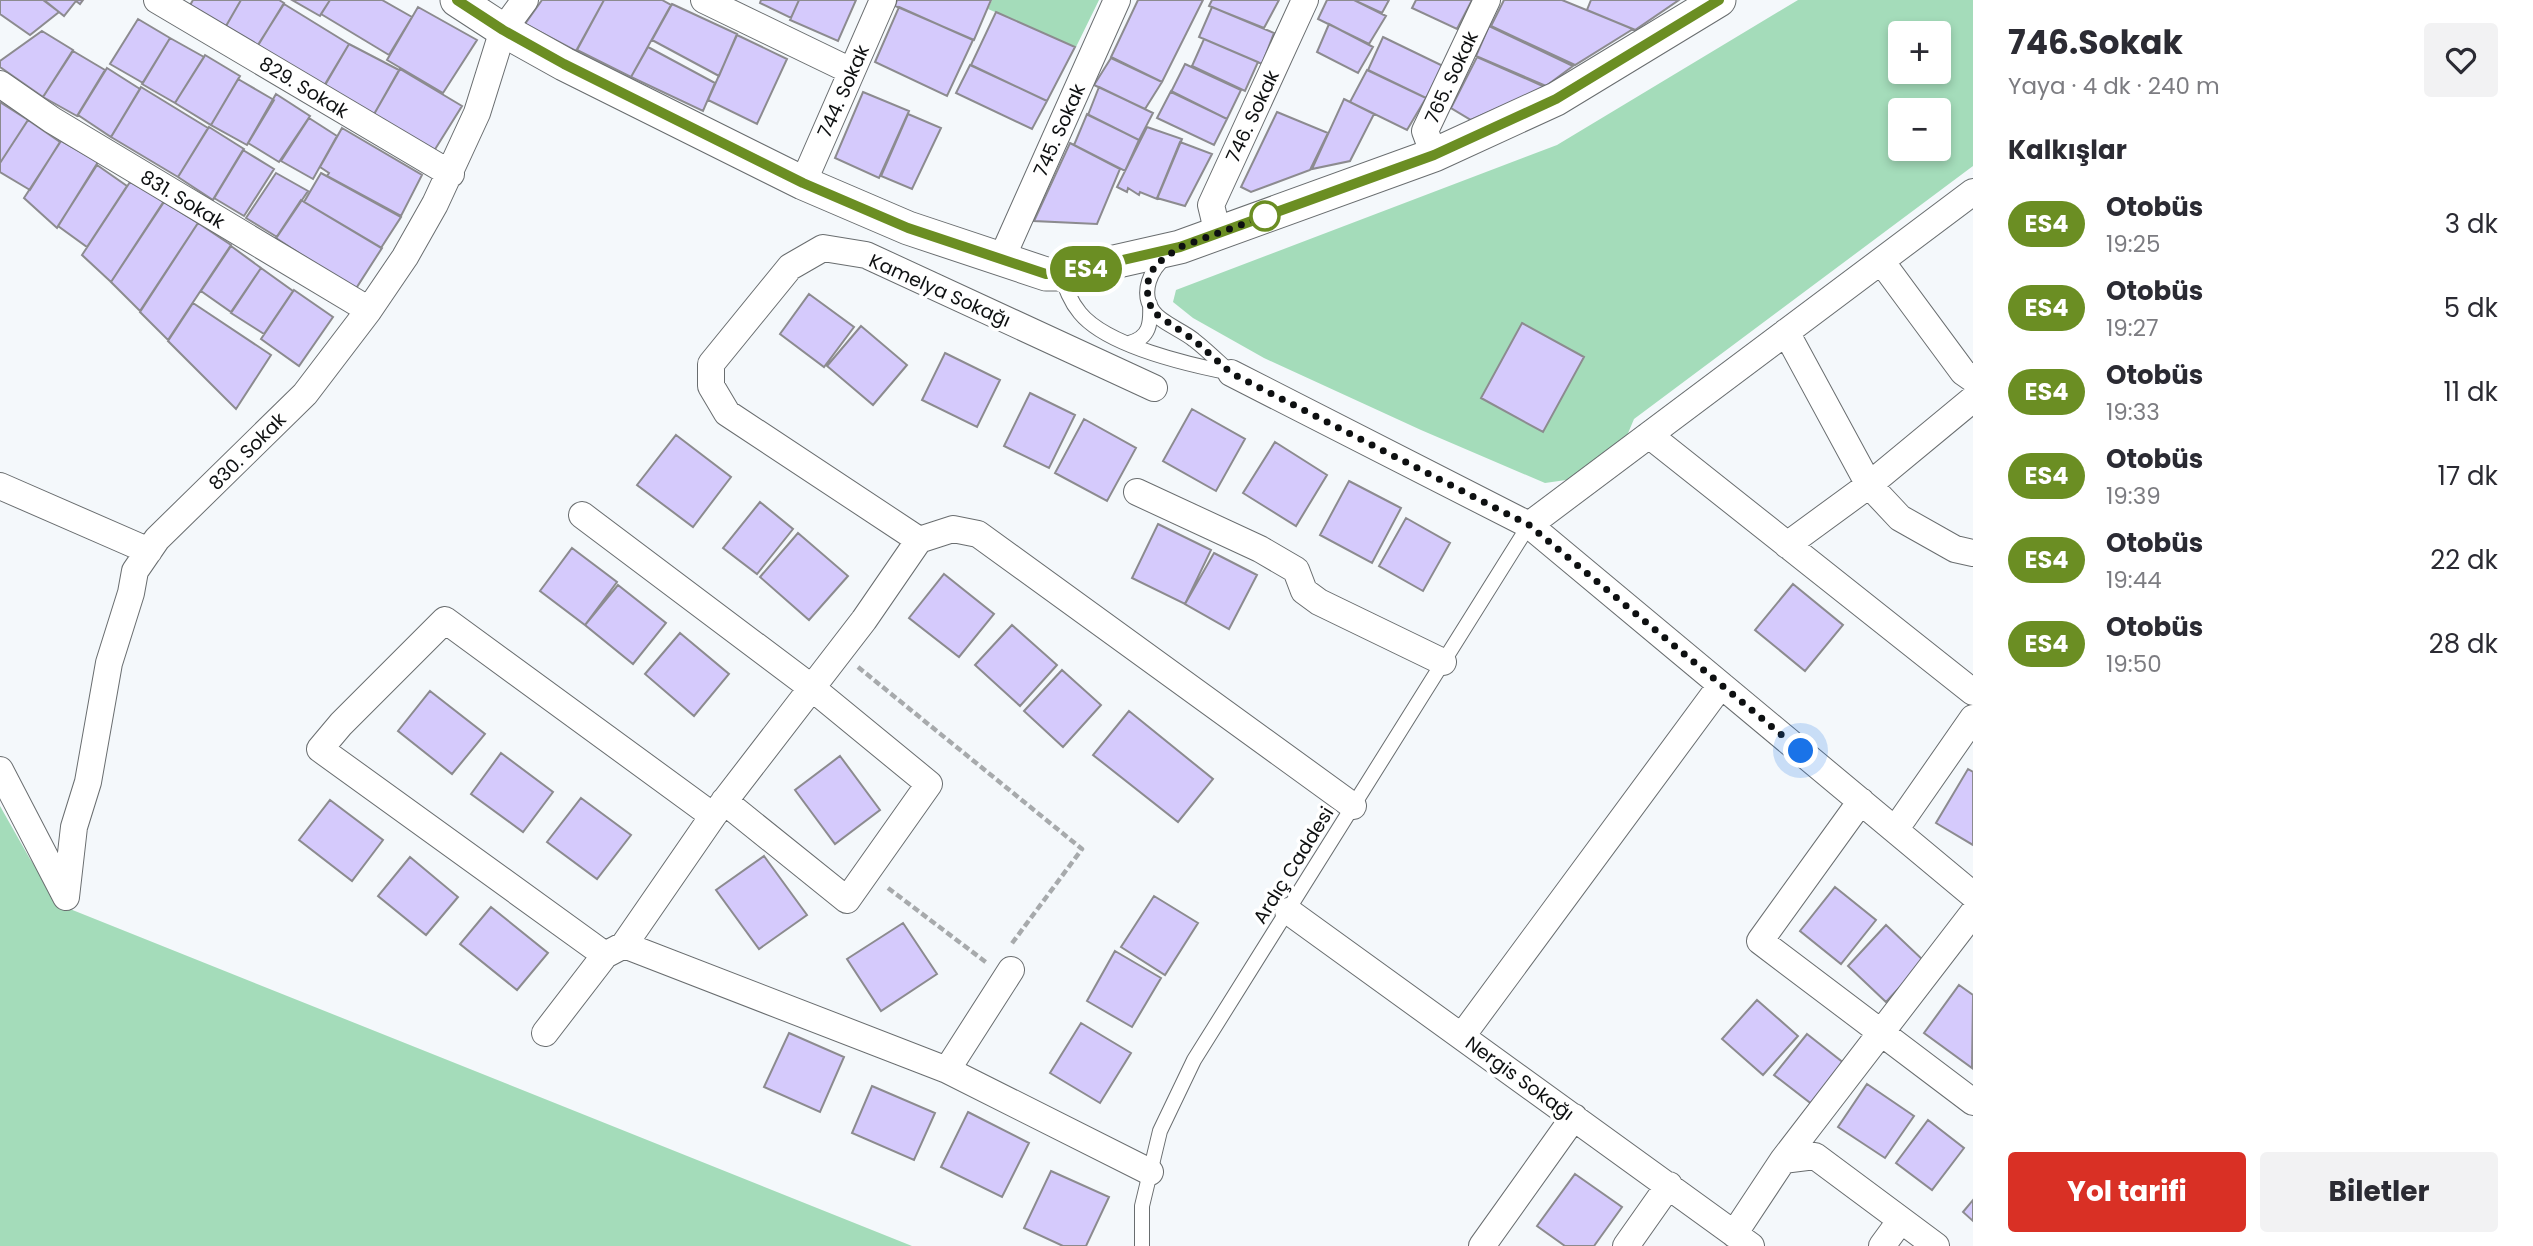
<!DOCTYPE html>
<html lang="tr">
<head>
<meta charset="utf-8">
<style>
  :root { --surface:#fff; --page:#f2f2f3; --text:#2b2b33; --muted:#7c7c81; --accent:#d93025 }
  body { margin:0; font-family:Poppins,sans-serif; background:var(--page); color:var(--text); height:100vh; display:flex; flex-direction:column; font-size:26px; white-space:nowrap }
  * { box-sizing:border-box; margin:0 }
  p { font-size:23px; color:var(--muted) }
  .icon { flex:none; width:38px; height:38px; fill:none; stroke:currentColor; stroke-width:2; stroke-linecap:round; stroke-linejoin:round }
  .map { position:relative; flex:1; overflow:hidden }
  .drawer { display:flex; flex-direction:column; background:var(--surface); width:560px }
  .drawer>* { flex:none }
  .badge { padding:0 14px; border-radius:23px; font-size:24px; line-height:46px }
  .tools { position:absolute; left:1888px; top:21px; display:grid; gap:14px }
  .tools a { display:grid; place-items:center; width:63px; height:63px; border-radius:7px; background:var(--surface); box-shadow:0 4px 10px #0003; font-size:35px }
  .you { position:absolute; width:35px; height:35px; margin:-18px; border:5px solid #fff; border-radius:50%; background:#1a73e8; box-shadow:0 0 0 10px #1a73e833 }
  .map>.badge { position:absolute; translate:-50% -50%; box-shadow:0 0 0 4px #fff }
  h2 { padding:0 35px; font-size:26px; line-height:63px }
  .round { display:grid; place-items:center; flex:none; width:74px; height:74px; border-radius:7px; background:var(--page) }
  .headline { display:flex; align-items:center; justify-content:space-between; height:119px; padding:0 35px }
  h1 { font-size:33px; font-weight:700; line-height:52px }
  .cta { display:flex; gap:14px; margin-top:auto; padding:14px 35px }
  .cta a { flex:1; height:80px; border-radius:7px; background:var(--accent); color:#fff; font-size:28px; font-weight:700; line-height:80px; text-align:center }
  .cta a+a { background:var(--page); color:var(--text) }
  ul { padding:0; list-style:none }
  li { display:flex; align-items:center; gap:21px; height:84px; padding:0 35px }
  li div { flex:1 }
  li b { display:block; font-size:26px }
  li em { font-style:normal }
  li .badge { min-width:77px; font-weight:700; text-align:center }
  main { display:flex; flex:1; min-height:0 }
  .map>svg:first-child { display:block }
  .green { fill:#a4dcba; fill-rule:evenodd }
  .building { fill:#d5cafc; stroke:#8c8b8f; stroke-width:2 }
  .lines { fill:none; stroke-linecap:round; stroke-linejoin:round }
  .service-casing { stroke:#696d6f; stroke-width:16 }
  .minor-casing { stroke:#696d6f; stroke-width:28 }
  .tertiary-casing { stroke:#696d6f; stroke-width:35 }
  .path { stroke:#a7aaac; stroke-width:4.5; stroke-dasharray:7 3.5; stroke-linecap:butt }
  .service { stroke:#fff; stroke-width:14 }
  .minor { stroke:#fff; stroke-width:26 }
  .tertiary { stroke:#fff; stroke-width:33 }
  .line-casing { stroke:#fff; stroke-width:16 }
  .line { stroke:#6b8e23; stroke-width:10 }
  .walk { stroke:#0e1011; stroke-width:7; stroke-dasharray:0 12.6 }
  .stop-dot { fill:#fff; stroke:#6b8e23; stroke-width:3.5 }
  .labels { text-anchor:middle; stroke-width:7; stroke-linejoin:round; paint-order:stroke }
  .street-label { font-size:19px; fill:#0e1011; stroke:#fff }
</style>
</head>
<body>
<main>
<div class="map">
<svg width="1973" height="1246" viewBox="0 0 1973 1246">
  <rect width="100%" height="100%" fill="#f4f8fb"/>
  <path class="green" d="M992,0H1099L1076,47L988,9Z
    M1798,0H1973V166L1634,419L1626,438L1573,479L1545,483L1421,430L1264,358L1193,318L1173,302L1176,290L1557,145ZM1900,33H1939V72H1900ZM1900,110H1939V149H1900Z
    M0,806L30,859L65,907L912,1246H0Z"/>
  <path class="building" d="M0,0H43L59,12L30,35L0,14Z
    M44,0H83L80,4L76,1L64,16Z
    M193,0H241L225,28L189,7Z
    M241,0H279L284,3L257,47L226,26Z
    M292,0H330L320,16Z
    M330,0H382L412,17L389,55L321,14Z
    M542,0H604L576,51L525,24Z
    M604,0H662L671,5L631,77L577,50Z
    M761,0H799L791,18L760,3Z
    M799,0H856L838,41L790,20Z
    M897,0H991L974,40L895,6Z
    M1138,0H1203L1162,82L1111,57Z
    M1212,0H1279L1264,28L1209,6Z
    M1327,0H1354L1386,16L1369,44L1318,19Z
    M1354,0H1389L1382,13Z
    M1416,0H1472L1457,29L1412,8Z
    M1504,0H1562L1633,29L1575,65L1491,26Z
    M1591,0H1679L1635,30L1587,10Z
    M284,4L349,44L324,87L256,48Z
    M672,4L737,34L719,76L652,40Z
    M418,7L477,40L443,93L387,60Z
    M899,7L973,40L947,96L875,62Z
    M1212,7L1274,33L1262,64L1199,37Z
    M996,12L1075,47L1047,101L971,65Z
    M138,19L170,38L143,83L110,64Z
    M1329,24L1373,47L1358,73L1317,52Z
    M1489,26L1573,66L1546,86L1476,56Z
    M42,31L73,50L43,97L0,67V61Z
    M737,35L787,59L757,124L708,100Z
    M1383,37L1443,66L1426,98L1368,70Z
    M170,38L204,57L175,103L142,84Z
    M1204,39L1258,62L1245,91L1192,66Z
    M349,44L399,70L373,116L324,86Z
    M648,47L715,83L703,111L631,77Z
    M73,51L105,70L77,116L43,97Z
    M205,55L240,76L211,125L175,103Z
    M1477,57L1545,87L1471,120L1451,108Z
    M1111,58L1162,82L1145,109L1094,85Z
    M1185,64L1241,90L1227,119L1171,92Z
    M970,65L1047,101L1032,129L956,93Z
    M107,68L140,89L111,137L78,115Z
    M400,69L462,106L434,151L373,116Z
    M1367,70L1426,98L1407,130L1350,102Z
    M238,79L274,100L247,145L211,125Z
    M141,87L208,128L178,177L111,137Z
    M1099,87L1153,113L1139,140L1088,115Z
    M1171,91L1227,119L1214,145L1157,118Z
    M863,92L909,111L879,178L835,158Z
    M276,94L310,116L279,162L248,143Z
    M1344,99L1374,114L1350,161L1312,169Z
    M0,102L28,120L0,163Z
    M1277,112L1328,133L1310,170L1251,192L1241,187Z
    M908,114L941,128L912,189L881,176Z
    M1087,114L1139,140L1125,171L1074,145Z
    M309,118L337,136L313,179L281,161Z
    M28,120L60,142L30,190L0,172V163Z
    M209,127L244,149L213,200L178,177Z
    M1147,127L1182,139L1157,199L1140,192L1139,195L1128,188L1127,192L1117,187Z
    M342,128L422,175L401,216L327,176L329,173L320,167Z
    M61,141L98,162L57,228L24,198Z
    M1180,142L1212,154L1185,206L1157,198Z
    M1070,143L1120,169L1097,224L1034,221Z
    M243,150L274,169L244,216L214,198Z
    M97,165L127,186L87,247L58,226Z
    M276,173L308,191L277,237L246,218Z
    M321,173L401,217L381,248L304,202Z
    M130,182L164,201L111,282L82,255Z
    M301,200L382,248L355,290L276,238Z
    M164,202L198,223L140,311L111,282Z
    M198,223L231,245L168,340L140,312Z
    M231,246L261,268L231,312L201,291Z
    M261,268L293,291L264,334L231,313Z
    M294,290L333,317L299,366L261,339Z
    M809,294L854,327L824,367L780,334Z
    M193,303L271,355L236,409L168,341Z
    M1522,323L1584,357L1543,432L1481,398Z
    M861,326L907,365L873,405L827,366Z
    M945,353L1000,380L977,427L922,400Z
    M1030,393L1075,415L1049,468L1004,446Z
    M1192,409L1245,439L1216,491L1163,461Z
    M1084,419L1136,448L1107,501L1055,473Z
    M676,435L731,477L693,527L637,485Z
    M1275,442L1327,475L1296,526L1243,493Z
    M1349,481L1401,508L1372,563L1320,535Z
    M760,502L793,529L757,574L723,548Z
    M1406,518L1450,543L1423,591L1379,566Z
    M1158,524L1211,550L1185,604L1132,578Z
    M798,533L848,576L809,620L760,577Z
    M572,548L617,582L585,625L540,591Z
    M1214,553L1257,575L1229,629L1185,604Z
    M944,574L994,614L959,657L909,618Z
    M1793,584L1843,625L1805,671L1755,630Z
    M618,585L666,623L633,664L585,625Z
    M1012,625L1057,665L1020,706L975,665Z
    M680,633L729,674L694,716L645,674Z
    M1062,670L1101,705L1063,747L1024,711Z
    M430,691L485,734L452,774L398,731Z
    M1129,711L1213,779L1178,822L1093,755Z
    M501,753L553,792L523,832L471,794Z
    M840,756L880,810L835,844L795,790Z
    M1968,769L1973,772V845L1936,823Z
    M581,798L631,835L597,879L547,842Z
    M330,800L383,840L352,881L299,840Z
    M764,856L807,915L759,949L716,890Z
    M410,857L458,897L426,935L378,896Z
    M1835,887L1876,920L1841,964L1800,931Z
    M1154,896L1198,923L1165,975L1121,947Z
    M491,907L548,953L517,990L460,944Z
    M903,923L937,974L881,1011L847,959Z
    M1886,925L1924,961L1886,1002L1848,966Z
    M1115,951L1161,978L1132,1027L1087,1001Z
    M1959,985L1973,995L1972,1068L1924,1033Z
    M1757,1000L1798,1036L1763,1075L1722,1039Z
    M1081,1023L1131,1053L1100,1103L1050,1073Z
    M789,1033L844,1057L820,1112L764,1087Z
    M1807,1034L1845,1064L1813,1105L1774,1075Z
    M1867,1084L1914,1116L1885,1158L1838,1127Z
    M872,1086L935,1113L914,1160L852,1133Z
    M968,1112L1029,1143L1002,1197L941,1167Z
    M1928,1120L1964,1148L1932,1190L1896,1163Z
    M1051,1171L1109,1197L1086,1246H1063L1024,1228Z
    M1575,1174L1622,1207L1594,1246H1565L1537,1226Z
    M1973,1200V1221L1963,1212Z"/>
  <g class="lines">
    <defs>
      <path id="service" d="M1061,274C1066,289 1070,301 1080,313C1107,346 1190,365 1231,373C1219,362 1207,350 1194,340C1182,330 1161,323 1153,311C1140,292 1151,269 1166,257
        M1129,343C1150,338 1151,323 1150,304
        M1142,1246V1206L1160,1131L1194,1060L1529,525"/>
      <path id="minor" d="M157,0L451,174
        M704,0L851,71
        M0,84L52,120L369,310
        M1434,155L1425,131L1487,0
        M803,183L883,0
        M1218,234L1211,205L1305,0
        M1001,260L1117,0
        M1881,261L1963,372L1973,379
        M1786,332L1869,485L1900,518L1955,549L1973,553
        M1231,373L1529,525L1973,895
        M1649,435L1973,692
        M0,486L149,551
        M1137,492L1260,549L1296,570L1304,591L1319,602L1443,662
        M582,515L812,688L929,784L847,900L724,801
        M1529,525L1973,192
        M919,540L727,413L711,386V364L790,267L823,248L866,255L1154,388
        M1787,545L1869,485L1973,399
        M0,770L66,897
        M1861,801L1760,941L1973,1102
        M1895,830L1973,718
        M66,897L74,827L88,782L109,663L131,593L135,571L157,539L305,394L369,310L405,257L435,204L477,113L503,30L525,0
        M1288,911L1751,1246
        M624,945L947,1070
        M605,955L320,749L341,724L445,620L713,816
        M1011,970L947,1070L1150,1172
        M545,1033L605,955L624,945L713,816L864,620L919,540L953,529L978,534L1353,806
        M1462,1036L1721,685
        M1783,1160L1973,913
        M1734,1234L1783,1160L1815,1156L1936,1246
        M1482,1246L1574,1117
        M1626,1246L1669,1185
        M1882,1246L1901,1220"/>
      <path id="tertiary" d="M457,0L503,30L564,64L803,183L908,228L1046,274H1061L1180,247L1434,155L1556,99L1719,0"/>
    </defs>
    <use href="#service" class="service-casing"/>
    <use href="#minor" class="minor-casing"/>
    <use href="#tertiary" class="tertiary-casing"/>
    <path class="path" d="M858,667L1082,849L1010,946
      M888,888L987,963"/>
    <use href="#service" class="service"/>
    <use href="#minor" class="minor"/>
    <use href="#tertiary" class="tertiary"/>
  </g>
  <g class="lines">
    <defs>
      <path id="line" d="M457,0L503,30L564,64L803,183L908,228L1046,274H1061L1180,247L1434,155L1556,99L1719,0"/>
    </defs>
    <use href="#line" class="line-casing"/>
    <use href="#line" class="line"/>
    <path class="walk" d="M1265,216L1180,247L1155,265L1147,284L1148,299L1153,312L1194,340L1231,373L1529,525L1801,751"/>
  </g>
  <circle class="stop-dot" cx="1265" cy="216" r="14"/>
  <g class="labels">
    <g class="street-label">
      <text transform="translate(1451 77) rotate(-65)" y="7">765. Sokak</text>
      <text transform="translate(304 87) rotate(31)" y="7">829. Sokak</text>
      <text transform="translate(843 91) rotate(-66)" y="7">744. Sokak</text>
      <text transform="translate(1252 116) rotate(-65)" y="7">746. Sokak</text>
      <text transform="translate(1059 130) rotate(-66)" y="7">745. Sokak</text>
      <text transform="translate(183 199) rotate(31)" y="7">831. Sokak</text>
      <text transform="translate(940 290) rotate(24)" y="7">Kamelya Sokağı</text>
      <text transform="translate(247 451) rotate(-45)" y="7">830. Sokak</text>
      <text transform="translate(1293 865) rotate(-58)" y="7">Ardıç Caddesi</text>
      <text transform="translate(1520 1078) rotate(36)" y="7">Nergis Sokağı</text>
    </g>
  </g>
</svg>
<div class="tools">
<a>+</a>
<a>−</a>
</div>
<div class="you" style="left:1801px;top:751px"></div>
<b class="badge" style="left:1086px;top:269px;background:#6b8e23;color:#fff">ES4</b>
</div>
<section class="drawer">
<div class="headline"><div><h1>746.Sokak</h1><p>Yaya · 4 dk · 240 m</p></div><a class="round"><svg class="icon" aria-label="heart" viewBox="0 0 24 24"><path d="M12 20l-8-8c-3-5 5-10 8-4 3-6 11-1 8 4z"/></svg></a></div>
<h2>Kalkışlar</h2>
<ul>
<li><span class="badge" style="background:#6b8e23;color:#fff">ES4</span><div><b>Otobüs</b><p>19:25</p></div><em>3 dk</em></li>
<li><span class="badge" style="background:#6b8e23;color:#fff">ES4</span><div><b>Otobüs</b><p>19:27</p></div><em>5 dk</em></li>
<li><span class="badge" style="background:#6b8e23;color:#fff">ES4</span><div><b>Otobüs</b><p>19:33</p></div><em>11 dk</em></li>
<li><span class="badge" style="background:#6b8e23;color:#fff">ES4</span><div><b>Otobüs</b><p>19:39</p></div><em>17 dk</em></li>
<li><span class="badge" style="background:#6b8e23;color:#fff">ES4</span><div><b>Otobüs</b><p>19:44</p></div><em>22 dk</em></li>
<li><span class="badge" style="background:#6b8e23;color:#fff">ES4</span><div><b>Otobüs</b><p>19:50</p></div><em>28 dk</em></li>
</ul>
<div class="cta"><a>Yol tarifi</a><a>Biletler</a></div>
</section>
</main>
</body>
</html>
